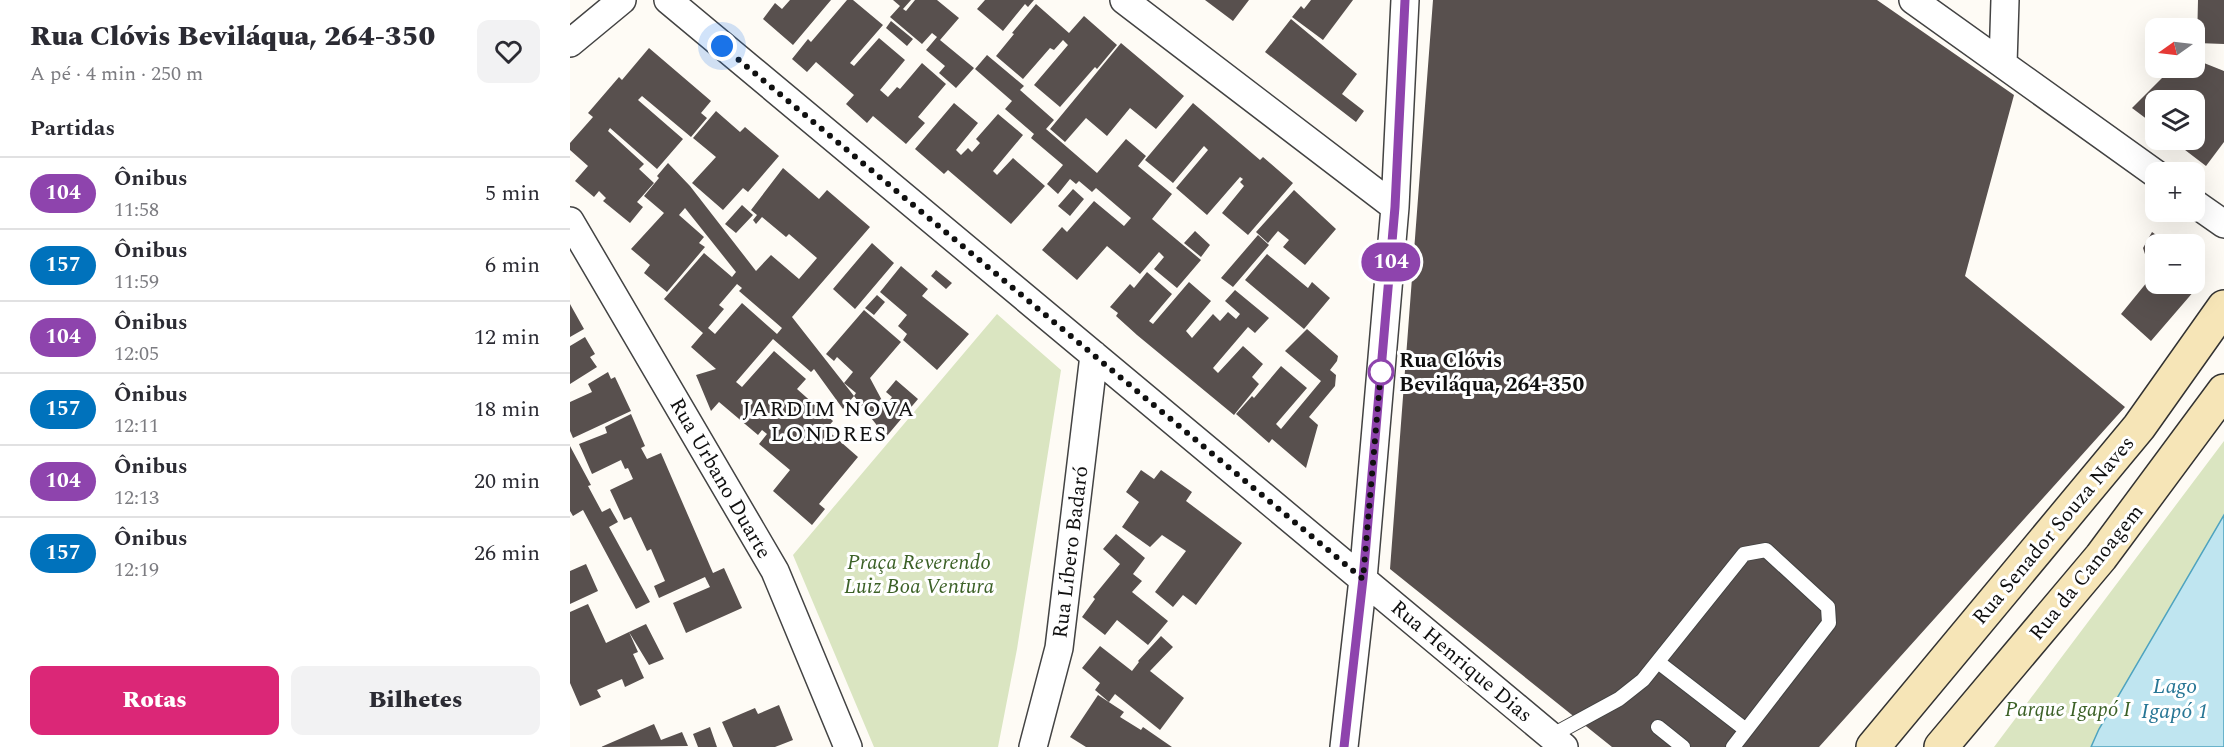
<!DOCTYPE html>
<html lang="pt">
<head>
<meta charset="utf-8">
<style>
  :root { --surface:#fff; --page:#f2f2f3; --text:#2b2b33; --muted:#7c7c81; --line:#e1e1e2; --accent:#db2777 }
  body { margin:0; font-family:Spectral,serif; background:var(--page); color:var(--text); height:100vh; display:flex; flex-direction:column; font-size:22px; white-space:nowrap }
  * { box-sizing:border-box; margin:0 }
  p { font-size:20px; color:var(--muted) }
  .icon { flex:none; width:33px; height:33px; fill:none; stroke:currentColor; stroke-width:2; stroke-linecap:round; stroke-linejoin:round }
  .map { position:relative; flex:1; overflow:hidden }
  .sheet { display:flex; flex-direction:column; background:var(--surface); width:570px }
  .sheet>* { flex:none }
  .badge { padding:0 12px; border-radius:20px; font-size:21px; line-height:39px }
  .needle { width:39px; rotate:256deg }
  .buttons { position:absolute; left:1575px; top:18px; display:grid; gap:12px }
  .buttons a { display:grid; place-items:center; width:60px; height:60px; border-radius:12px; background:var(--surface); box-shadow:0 6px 24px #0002; font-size:30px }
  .you { position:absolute; width:30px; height:30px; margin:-15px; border:4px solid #fff; border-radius:50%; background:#1a73e8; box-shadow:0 0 0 9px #1a73e833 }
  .map>.badge { position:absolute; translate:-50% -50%; box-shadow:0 0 0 3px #fff }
  h2 { padding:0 30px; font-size:22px; line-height:54px }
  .round { display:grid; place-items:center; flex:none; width:63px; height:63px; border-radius:12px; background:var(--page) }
  .headline { display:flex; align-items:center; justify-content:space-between; height:102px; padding:0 30px }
  h1 { font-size:28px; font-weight:800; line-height:45px }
  .primary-button { display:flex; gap:12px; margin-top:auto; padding:12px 30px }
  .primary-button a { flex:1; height:69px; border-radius:12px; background:var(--accent); color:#fff; font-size:24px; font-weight:800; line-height:69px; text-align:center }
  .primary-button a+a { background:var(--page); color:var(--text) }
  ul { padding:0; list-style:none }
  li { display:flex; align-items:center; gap:18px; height:72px; padding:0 30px; border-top:2px solid var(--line) }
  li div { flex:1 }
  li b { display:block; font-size:22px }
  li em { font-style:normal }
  li .badge { min-width:66px; font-weight:700; text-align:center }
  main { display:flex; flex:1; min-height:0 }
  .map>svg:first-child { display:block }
  .green { fill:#dae5c1 }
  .water { fill:#bfe5f0; stroke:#4ea3bf; stroke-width:1.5 }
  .building { fill:#58504e; fill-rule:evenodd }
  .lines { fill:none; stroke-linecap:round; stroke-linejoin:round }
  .lane-casing { stroke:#434343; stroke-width:16 }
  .street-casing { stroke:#434343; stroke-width:30 }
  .secondary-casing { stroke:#323232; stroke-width:36 }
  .lane { stroke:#fff; stroke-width:14 }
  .street { stroke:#fff; stroke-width:27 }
  .secondary { stroke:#f6e5b7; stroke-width:33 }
  .line-casing { stroke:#fff; stroke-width:14 }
  .line { stroke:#8e44ad; stroke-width:9 }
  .walk { stroke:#101010; stroke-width:6; stroke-dasharray:0 10.8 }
  .stop-dot { fill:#fff; stroke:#8e44ad; stroke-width:3 }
  .labels { text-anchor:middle; stroke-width:6; stroke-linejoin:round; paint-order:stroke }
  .stop-label { font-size:21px; font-weight:bold; fill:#101010; stroke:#fff; text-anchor:start }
  .street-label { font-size:21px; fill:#101010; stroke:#fff }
  .park-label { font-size:21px; font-style:italic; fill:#3c6127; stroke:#fff }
  .neighbourhood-label { font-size:22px; letter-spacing:1.5px; fill:#101010; stroke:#fff }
  .water-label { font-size:22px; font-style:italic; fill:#277695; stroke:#fff }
</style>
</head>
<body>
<main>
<section class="sheet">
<div class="headline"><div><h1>Rua Clóvis Beviláqua, 264-350</h1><p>A pé · 4 min · 250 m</p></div><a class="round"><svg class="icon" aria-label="heart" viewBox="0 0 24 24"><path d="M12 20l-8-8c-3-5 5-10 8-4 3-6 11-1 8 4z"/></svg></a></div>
<h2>Partidas</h2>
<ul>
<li><span class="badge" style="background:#8e44ad;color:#fff">104</span><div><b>Ônibus</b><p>11:58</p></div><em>5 min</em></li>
<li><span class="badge" style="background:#0072bc;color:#fff">157</span><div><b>Ônibus</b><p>11:59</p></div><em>6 min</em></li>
<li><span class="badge" style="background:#8e44ad;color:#fff">104</span><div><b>Ônibus</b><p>12:05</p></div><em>12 min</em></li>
<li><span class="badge" style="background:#0072bc;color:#fff">157</span><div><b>Ônibus</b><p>12:11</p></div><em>18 min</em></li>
<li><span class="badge" style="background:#8e44ad;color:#fff">104</span><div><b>Ônibus</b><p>12:13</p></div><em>20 min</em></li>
<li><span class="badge" style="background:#0072bc;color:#fff">157</span><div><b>Ônibus</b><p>12:19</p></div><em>26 min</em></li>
</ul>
<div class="primary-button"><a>Rotas</a><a>Bilhetes</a></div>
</section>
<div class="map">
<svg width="1654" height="747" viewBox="0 0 1654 747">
  <rect width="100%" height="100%" fill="#fefbf5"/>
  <path class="green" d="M427,314L491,370L447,649L428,747H304L223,555Z
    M1654,441V515L1529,729L1521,747H1424Z"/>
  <path class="water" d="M1654,515V747H1521L1529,729Z"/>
  <path class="building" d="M220,0H261L223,45L193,19L205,3L212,9Z
    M277,0H283L313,25L280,63L284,66L309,38L335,60L310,90L318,97L327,87L330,89L352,63L376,84L348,117L355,123L336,144L303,116L297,123L276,104L284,95L246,62L237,72L222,59L238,39L241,42Z
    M323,0H341L333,9L336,11L345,0H367L389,18L370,40L404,68L386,88L369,73L375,66L356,50L367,37L362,33L352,44L320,17L330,6Z
    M415,0H464L458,7L455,4L433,31L407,9Z
    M635,0H679L663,21Z
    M741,0H783L753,40L722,17L731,6L734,9Z
    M863,0H1307L1444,95L1395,276L1555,407L1249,747H1042L820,569Z
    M1628,0H1654V44L1627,43Z
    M466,4L499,33L514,16L547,45L527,69L525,67L490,107L464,85L498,45L493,40L484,50L480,48L453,79L426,56L444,34L442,33Z
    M721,19L787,74L772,94L794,111L786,122L695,52Z
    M321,21L343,39L337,46L316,28Z
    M551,43L614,96L586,129L560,108L537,136L516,118L495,142L480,129Z
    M79,48L141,101L131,113L137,118L121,137L72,96L68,100L113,139L87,169L40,128L38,131L74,164L69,169L84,183L67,202L73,207L60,223L33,201L36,198L29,191L24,197L5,181L18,166L0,150V143L23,117L18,113L49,77L52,80Z
    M417,55L454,86L450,90L484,120L476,129L527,173L556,139L576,156L568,166L602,194L582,219L631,260L607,288L584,269L594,257L589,252L570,274L537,246L507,280L472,250L492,227L497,232L524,201L554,226L561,218L526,188L522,192L509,181L506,184L500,179L488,194L477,184L493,165L461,138L464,134L435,109L442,101L405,69Z
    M1624,59L1654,71V142L1636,166L1602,140H1624V100H1586V126L1562,108L1602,68H1624Z
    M384,103L408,123L386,150L391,155L398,148L402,152L410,143L406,139L428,114L453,135L423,171L427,175L443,158L475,186L441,224L378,170L374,174L345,149Z
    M623,103L690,160L693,157L723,183L678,235L652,213L674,186L670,182L673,179L670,177L637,215L606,188L638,150L634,146L603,183L575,160Z
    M146,111L170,132L175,127L209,156L178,192L173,188L153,210L122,183L146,157L123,138Z
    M98,163L120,186L186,271L201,255L229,279L247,258L219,234L216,237L192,217L186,224L183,220L187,215L181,210L213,168L249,199L257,190L300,227L222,317L284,396L273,409L244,369L241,372L203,339L166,382L172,387L204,351L236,379L227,389L263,421L256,429L288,457L249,504L255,509L242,525L203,491L220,470L189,444L197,434L192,430L188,435L149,402L141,411L126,375L146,369L121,347L133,333L94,299L134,253L162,277L166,272L115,208L109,215L134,237L129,243L135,247L97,292L74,273L80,265L61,249L94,213L74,196L89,178L87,176ZM167,284L172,288L169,291L212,328L207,334L172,303L145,334L138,328L154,309L149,305Z
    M503,189L514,199L500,216L488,206Z
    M724,190L766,229L735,265L713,247L719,240L708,231L698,243L686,232Z
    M172,205L183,215L166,233L155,224Z
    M625,231L640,245L631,257L614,243Z
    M1582,232L1599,244H1586V284H1624V261L1628,263L1631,283L1581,341L1551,314L1582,276L1573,248Z
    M688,235L699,245L663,287L651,278Z
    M302,243L324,263L285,309L263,289Z
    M697,254L738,288L742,282L760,298L734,329L675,280Z
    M331,266L358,289L352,296L399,334L367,370L333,340L337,334L328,326L337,315L310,292Z
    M366,270L382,283L376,289L361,276Z
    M577,272L602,294L579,321L583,324L619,282L641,301L616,331L622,338L643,314L650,321L658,312L666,319L670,314L655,301L665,290L699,318L685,333L678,327L643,368L648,373L673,346L693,364L682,377L689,384L664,415L567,335L546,316L548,313L540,307L560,284L564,288Z
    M307,295L315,302L304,315L295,308Z
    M0,304L14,329L0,337Z
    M294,310L331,342L300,378L315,406L322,397L316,392L326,380L348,399L316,437L284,396L286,393L274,383L283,372L267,357L264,361L256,354Z
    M737,329L768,356L767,361L760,370L766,375L765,386L739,417L748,425L736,468L702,439L699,443L666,414L682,396L684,398L711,366L737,388L706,424L711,429L751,381L715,351Z
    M15,337L25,354L20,357L27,367L0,384V346Z
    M38,372L41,379L45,377L61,411L3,438L0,431V402L22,392L18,384Z
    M61,414L75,446L71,448L77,459L91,453L143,573L154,568L172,608L116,633L103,603L140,587L135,577L89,598L84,586L95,581L81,549L77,551L61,517L54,520L40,490L63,479L58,468L55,469L51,460L22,474L9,444L37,433L35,427Z
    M0,446L21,485L18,486L32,512L40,508L48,522L39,527L80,602L66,609L13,510L3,516L0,511Z
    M571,470L584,479L591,470L622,492L616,501L672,543L626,605L613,595L603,607L585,592L616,551L592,535L580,547L552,527L569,502L556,492Z
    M546,534L575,558L563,574L572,581L562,592L598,621L578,645L547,620L535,635L512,617L525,599L523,597L550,564L533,549Z
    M16,564L28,591L0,604V571Z
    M18,604L36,643L59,632L68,652L63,654L74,678L55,687L52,679L27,690L31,697L10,706L0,683V612Z
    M76,624L94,659L79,665L59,632Z
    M591,636L603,647L580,671L614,698L590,730L545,694L539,702L525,690L530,683L512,668L530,646L562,671L569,662L568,661Z
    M528,695L554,712L550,717L571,730L573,727L602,747H516L500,737Z
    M209,705L223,740L205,747H163L152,722L185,708L188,714Z
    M84,724L91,740L112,732L118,746L31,747Z
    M140,727L147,747H128L123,734Z"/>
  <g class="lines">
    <defs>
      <path id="lane" d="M1088,662L1176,730
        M1088,727L1113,747
        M981,736L1049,699L1073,680L1174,554L1196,550L1258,607L1259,623L1163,747"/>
      <path id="street" d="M98,0L994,747
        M554,0L825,207
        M1343,0L1586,174
        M0,43L52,0
        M1433,64L1435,0
        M1624,203L1654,224
        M0,221L205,571L278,747
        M463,747L489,648L524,355
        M774,747L793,579L825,207L835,0"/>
      <path id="secondary" d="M1303,747L1569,427L1654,307
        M1371,747L1531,557L1654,391"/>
    </defs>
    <use href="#lane" class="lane-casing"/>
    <use href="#street" class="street-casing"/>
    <use href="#secondary" class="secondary-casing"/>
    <use href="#lane" class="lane"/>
    <use href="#street" class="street"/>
    <use href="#secondary" class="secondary"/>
  </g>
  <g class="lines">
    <defs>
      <path id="line" d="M774,747L793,579L825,207L835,0"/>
    </defs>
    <use href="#line" class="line-casing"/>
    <use href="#line" class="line"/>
    <path class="walk" d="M152,46L793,579L811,370V372"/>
  </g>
  <circle class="stop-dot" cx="811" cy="372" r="12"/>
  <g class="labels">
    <g class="stop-label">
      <text x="829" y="367">Rua Clóvis<tspan x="829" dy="24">Beviláqua, 264-350</tspan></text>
    </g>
    <g class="street-label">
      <text transform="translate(151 478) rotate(60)" y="7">Rua Urbano Duarte</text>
      <text transform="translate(1483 530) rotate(-50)" y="7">Rua Senador Souza Naves</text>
      <text transform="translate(500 552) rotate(-83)" y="7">Rua Líbero Badaró</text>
      <text transform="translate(1516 572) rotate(-51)" y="7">Rua da Canoagem</text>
      <text transform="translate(892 661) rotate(40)" y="7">Rua Henrique Dias</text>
    </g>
    <g class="park-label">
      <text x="349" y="569">Praça Reverendo<tspan x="349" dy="24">Luiz Boa Ventura</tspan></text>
      <text x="1498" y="716">Parque Igapó I</text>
    </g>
    <g class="neighbourhood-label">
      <text x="259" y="416">JARDIM NOVA<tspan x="259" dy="25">LONDRES</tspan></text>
    </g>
    <g class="water-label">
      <text x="1605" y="693">Lago<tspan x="1605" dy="25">Igapó 1</tspan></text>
    </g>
  </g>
</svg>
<div class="buttons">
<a><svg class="needle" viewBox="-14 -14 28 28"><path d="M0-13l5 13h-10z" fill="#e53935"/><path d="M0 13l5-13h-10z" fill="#7c7c81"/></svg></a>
<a><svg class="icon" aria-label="layers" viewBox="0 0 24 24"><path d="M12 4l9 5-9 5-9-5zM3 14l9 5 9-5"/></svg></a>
<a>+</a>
<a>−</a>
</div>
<div class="you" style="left:152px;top:46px"></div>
<b class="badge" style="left:821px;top:262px;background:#8e44ad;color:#fff">104</b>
</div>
</main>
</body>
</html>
